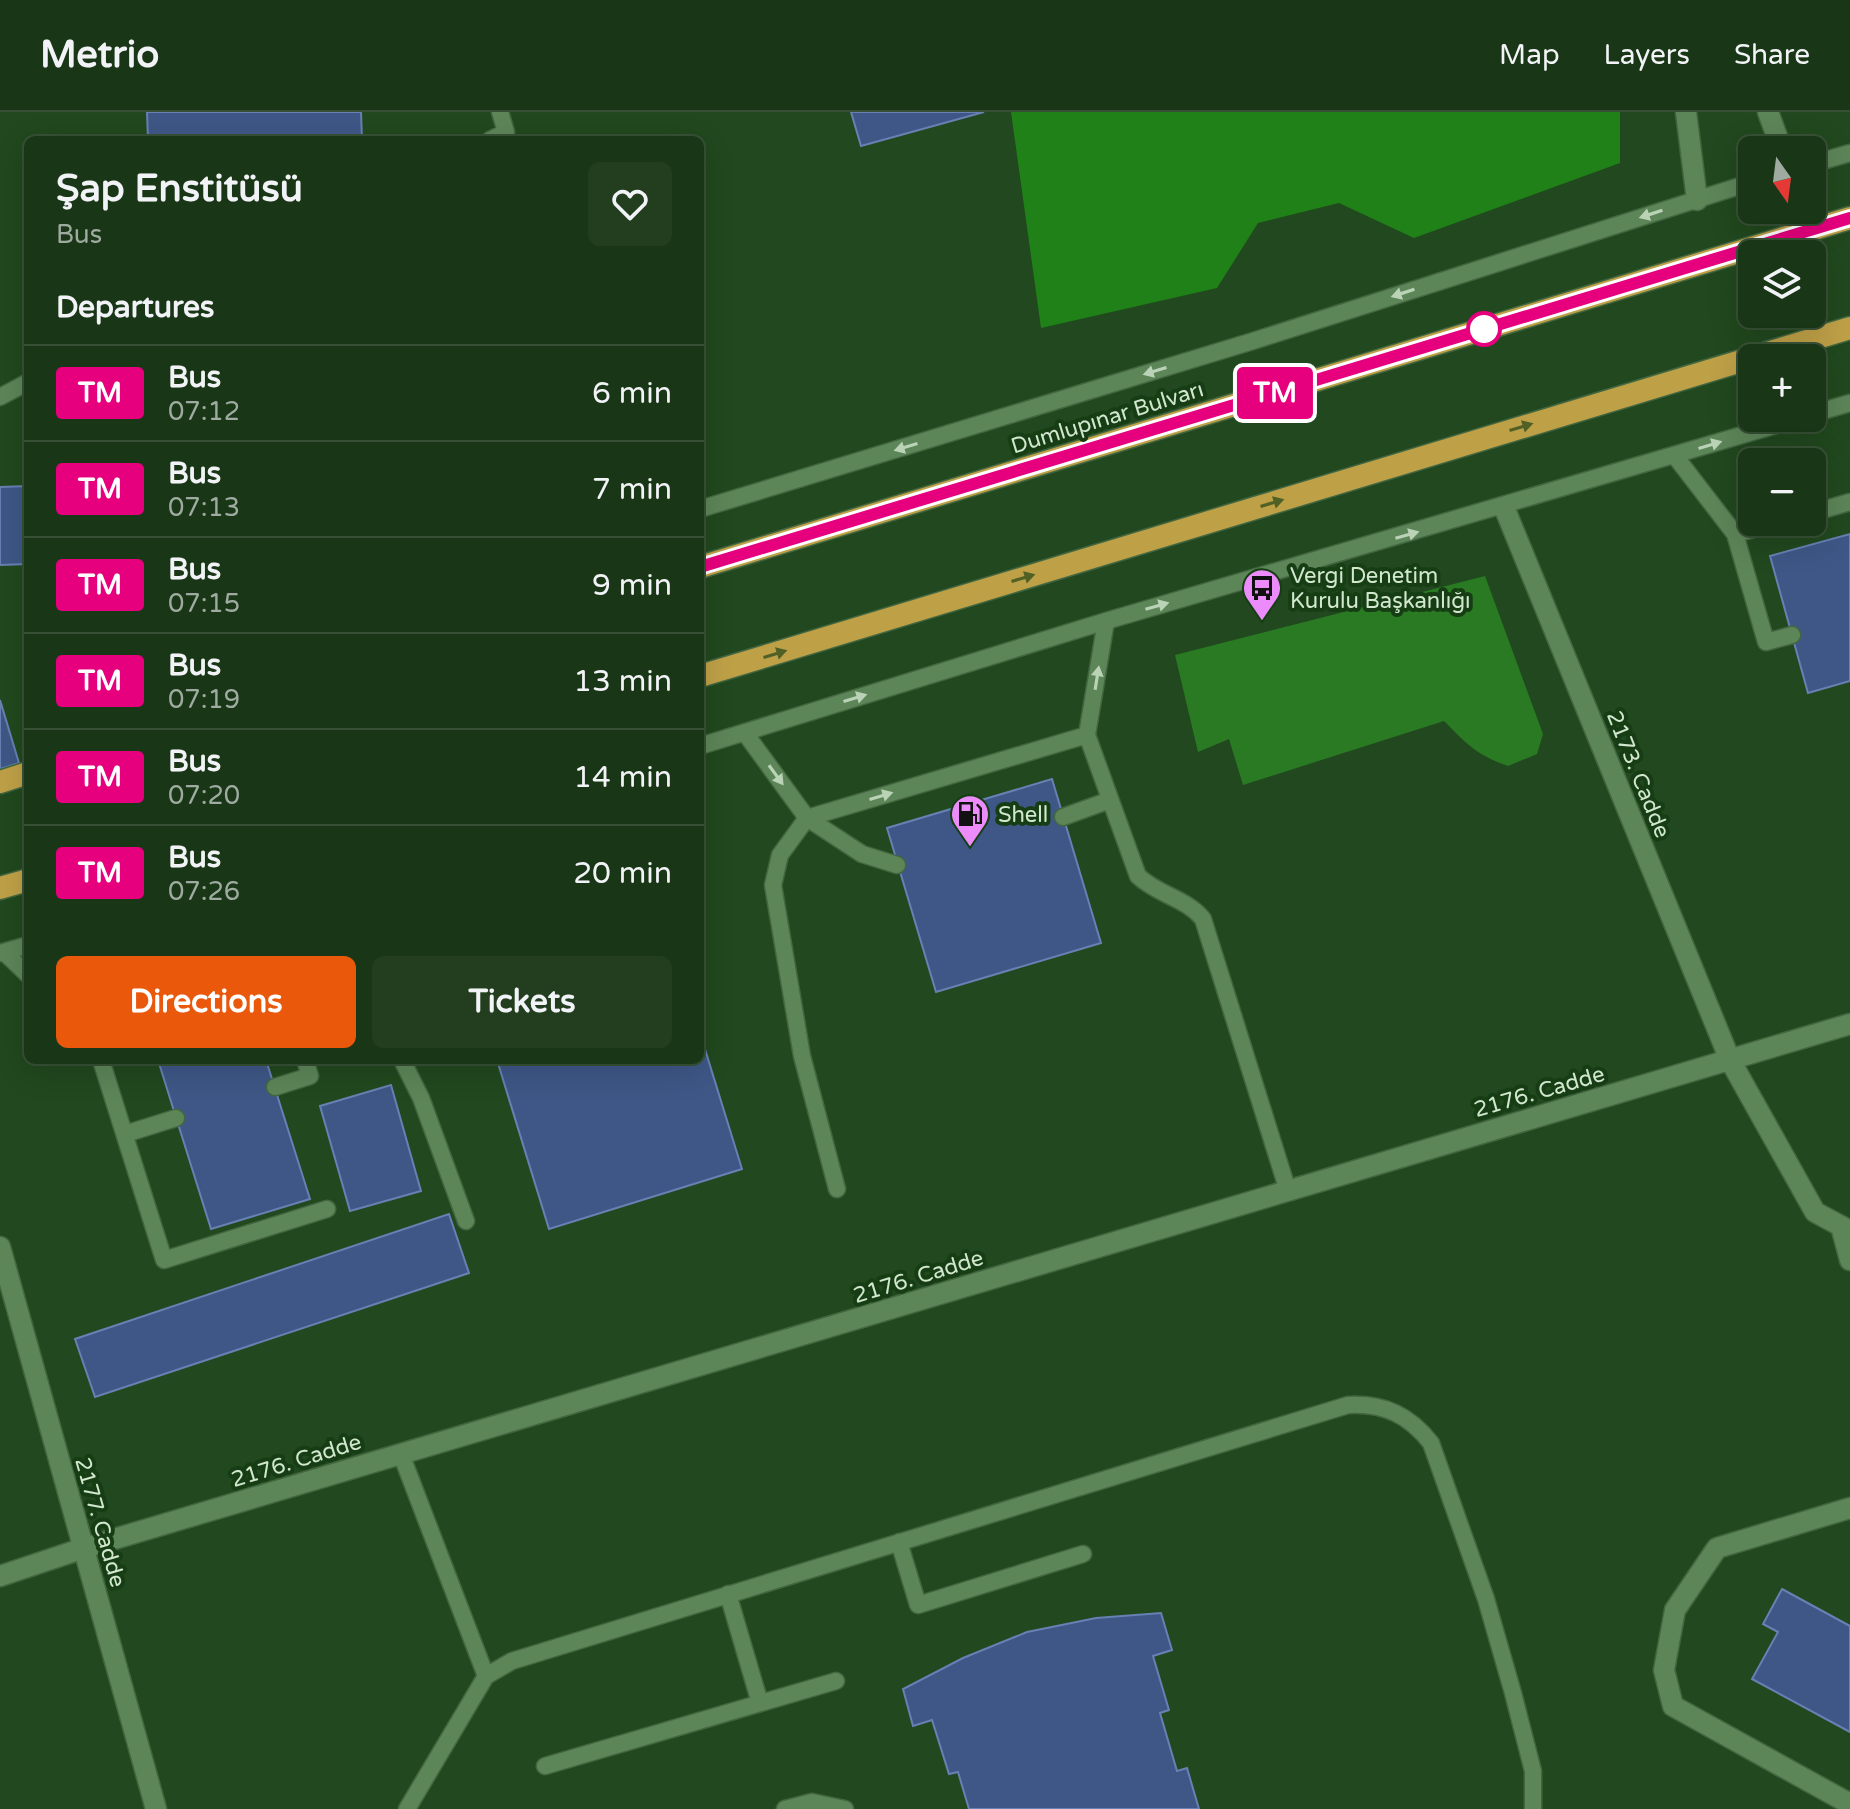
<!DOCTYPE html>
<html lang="en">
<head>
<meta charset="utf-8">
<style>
  :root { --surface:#193616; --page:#223e1f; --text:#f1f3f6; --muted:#9faba1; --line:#375035; --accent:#ea580c }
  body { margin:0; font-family:"Varela Round",sans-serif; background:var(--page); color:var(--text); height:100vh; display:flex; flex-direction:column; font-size:30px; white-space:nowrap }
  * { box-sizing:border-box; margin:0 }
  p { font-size:26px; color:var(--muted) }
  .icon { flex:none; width:44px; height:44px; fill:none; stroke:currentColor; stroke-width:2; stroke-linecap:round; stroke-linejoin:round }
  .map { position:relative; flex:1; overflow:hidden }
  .sheet { position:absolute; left:24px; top:24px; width:680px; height:928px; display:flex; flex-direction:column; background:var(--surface); border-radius:12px; box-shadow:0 8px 32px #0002,0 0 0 2px var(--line) }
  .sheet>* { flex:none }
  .badge { padding:0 16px; border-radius:6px; font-size:28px; line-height:52px }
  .needle { width:52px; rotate:166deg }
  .fabs { position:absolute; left:1738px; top:24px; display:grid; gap:16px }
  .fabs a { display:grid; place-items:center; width:88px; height:88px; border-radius:12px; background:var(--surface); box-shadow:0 8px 32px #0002,0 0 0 2px var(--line); font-size:40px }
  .map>.badge { position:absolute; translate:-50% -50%; box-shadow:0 0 0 4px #fff }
  h2 { padding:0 32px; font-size:30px; line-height:72px }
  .round { display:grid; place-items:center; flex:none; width:84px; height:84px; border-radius:12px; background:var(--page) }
  .headline { display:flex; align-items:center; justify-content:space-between; height:136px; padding:0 32px }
  h1 { font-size:38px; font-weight:700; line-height:60px }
  .primary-button { display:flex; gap:16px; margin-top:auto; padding:16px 32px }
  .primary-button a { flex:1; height:92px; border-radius:12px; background:var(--accent); color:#fff; font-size:32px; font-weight:700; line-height:92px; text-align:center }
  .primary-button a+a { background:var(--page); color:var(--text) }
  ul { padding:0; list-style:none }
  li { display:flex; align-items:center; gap:24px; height:96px; padding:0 32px; border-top:2px solid var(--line) }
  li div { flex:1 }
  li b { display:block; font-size:30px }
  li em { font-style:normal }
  li .badge { min-width:88px; font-weight:700; text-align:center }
  header { display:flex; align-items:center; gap:48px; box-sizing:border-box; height:112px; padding:0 40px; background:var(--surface); border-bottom:2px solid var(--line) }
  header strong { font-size:38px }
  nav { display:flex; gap:44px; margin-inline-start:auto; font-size:28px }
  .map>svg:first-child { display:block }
  .green { fill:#2a7a24 }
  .forest { fill:#1f8117 }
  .building { fill:#3e5786; stroke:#6681b3; stroke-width:2 }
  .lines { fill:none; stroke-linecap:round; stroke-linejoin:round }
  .service-casing { stroke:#426640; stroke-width:19 }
  .minor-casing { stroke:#426640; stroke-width:23 }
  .trunk-casing { stroke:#426640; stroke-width:25 }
  .service { stroke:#5c8558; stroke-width:16 }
  .minor { stroke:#5c8558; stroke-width:20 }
  .trunk { stroke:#bea047; stroke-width:22 }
  .oneway { fill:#bad3b6 }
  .oneway2 { fill:#516025 }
  .line-casing { stroke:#fff; stroke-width:18 }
  .line { stroke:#e6007e; stroke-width:12 }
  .stop-dot { fill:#fff; stroke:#e6007e; stroke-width:4 }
  .labels { text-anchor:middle; stroke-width:8; stroke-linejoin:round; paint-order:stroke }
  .street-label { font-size:22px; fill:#d1e7ce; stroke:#163d13 }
  .poi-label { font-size:22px; fill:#d1e7ce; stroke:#163d13; text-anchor:start }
</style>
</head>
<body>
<header>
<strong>Metrio</strong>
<nav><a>Map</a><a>Layers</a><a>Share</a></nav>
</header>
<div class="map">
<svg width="1850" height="1697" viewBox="0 0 1850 1697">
  <rect width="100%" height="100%" fill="#21481e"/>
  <path class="green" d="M1485,464L1543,622L1537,642L1508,654C1475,642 1468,633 1444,609L1243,673L1229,627L1198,640L1175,543Z"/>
  <path class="forest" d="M1011,0H1620V51L1414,126L1339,91L1258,111L1217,176L1041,216Z"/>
  <path class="building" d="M147,0H361L362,28H148Z
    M851,0H984L861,34Z
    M28,374V452L0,453V375Z
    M1850,422V569L1808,581L1770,444Z
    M0,588L19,651L0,657Z
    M1052,667L1101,831L936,880L887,716Z
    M700,921L742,1057L549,1117L497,948H700Z
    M158,948H266L310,1087L211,1117Z
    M391,973L421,1079L350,1099L320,994Z
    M449,1102L469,1161L95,1285L75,1227Z
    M1782,1477L1850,1514V1620L1752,1567L1778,1520L1763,1512Z
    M1161,1501L1172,1538L1153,1544L1169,1598L1160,1601L1177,1659L1187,1656L1199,1697H969L958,1660L949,1662L932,1608L913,1614L903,1577L963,1546L1027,1520L1096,1506Z"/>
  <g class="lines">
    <defs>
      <path id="service" d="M490,28L506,20L500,0
        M1812,52L1850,41
        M0,285L28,270
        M1812,302L1850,291
        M1675,344L1735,422L1778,410
        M700,397L1253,229L1752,70
        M1812,401L1850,390
        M1735,422L1766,530L1792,523
        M1106,509L1087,623L1138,764C1158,783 1186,786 1203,807L1288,1079
        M745,621L807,706L862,742L897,753
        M700,634L1106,509L1800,306
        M1063,705L1110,688
        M4,840L28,863
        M0,841L28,833
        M101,948L164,1148L327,1097
        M402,948L421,986L466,1109
        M275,975L310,964L305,948
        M125,1022L176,1006
        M837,1077L802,944L773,773L780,743L807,706L1087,623
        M401,1342L486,1564L512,1549L1348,1293C1384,1291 1409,1303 1431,1331L1486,1487L1513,1581L1533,1659V1697
        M899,1430L918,1493L1083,1442
        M728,1482L760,1591
        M545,1654L836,1569
        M407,1697L486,1564
        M785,1697L812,1690L845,1697"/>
      <path id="minor" d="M1686,0L1697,88
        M1768,0L1782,38
        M1504,395L1730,948L1815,1100L1850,1119
        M1841,1114L1850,1148
        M0,1135L156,1697
        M1850,1396L1717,1436L1675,1498L1664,1558L1673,1594L1850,1692
        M0,1464L84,1436L1850,912"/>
      <path id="trunk" d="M700,455L1850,106
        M700,564L1850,216
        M0,670L28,661
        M0,776L28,768"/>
    </defs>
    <use href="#service" class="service-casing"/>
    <use href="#minor" class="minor-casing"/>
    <use href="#trunk" class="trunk-casing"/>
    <use href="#service" class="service"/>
    <use href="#minor" class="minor"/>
    <use href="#trunk" class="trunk"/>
  </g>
  <defs><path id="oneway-solid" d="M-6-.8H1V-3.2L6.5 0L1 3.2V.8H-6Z" transform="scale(2)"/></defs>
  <g class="oneway">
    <use href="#oneway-solid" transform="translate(1651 102) rotate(162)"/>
    <use href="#oneway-solid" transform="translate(1403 181) rotate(162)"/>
    <use href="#oneway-solid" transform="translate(1155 259) rotate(163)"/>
    <use href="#oneway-solid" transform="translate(1710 333) rotate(-17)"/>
    <use href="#oneway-solid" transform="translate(906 335) rotate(163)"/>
    <use href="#oneway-solid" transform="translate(1407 423) rotate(-16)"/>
    <use href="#oneway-solid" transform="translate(1157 494) rotate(-16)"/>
    <use href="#oneway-solid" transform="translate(1097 566) rotate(-81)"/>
    <use href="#oneway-solid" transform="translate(855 586) rotate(-17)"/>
    <use href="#oneway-solid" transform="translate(776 663) rotate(54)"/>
    <use href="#oneway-solid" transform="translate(881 684) rotate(-17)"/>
  </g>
  <g class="oneway2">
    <use href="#oneway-solid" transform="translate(1521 315) rotate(-17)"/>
    <use href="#oneway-solid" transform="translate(1272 391) rotate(-17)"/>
    <use href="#oneway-solid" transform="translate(1023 466) rotate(-17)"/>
    <use href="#oneway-solid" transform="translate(775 542) rotate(-17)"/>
  </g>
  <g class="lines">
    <defs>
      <path id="line" d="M700,455L1850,106"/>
    </defs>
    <use href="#line" class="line-casing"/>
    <use href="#line" class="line"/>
  </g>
  <defs>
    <symbol id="bus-pin" viewBox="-11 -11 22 30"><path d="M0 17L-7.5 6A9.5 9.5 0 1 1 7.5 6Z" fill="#ec8cfb" stroke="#163d13"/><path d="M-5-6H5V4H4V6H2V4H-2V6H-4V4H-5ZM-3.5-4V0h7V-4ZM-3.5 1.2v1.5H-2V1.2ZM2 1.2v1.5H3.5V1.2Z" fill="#111"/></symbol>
    <symbol id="fuel-pin" viewBox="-11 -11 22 30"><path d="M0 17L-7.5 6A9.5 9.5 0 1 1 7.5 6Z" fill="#ec8cfb" stroke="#163d13"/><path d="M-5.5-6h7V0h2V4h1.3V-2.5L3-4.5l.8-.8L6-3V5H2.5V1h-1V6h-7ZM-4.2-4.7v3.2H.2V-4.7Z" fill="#111"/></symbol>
  </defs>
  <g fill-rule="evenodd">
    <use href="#bus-pin" x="1240" y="454" width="44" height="60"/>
    <use href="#fuel-pin" x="948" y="680" width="44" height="60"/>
  </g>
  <circle class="stop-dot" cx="1484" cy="217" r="16"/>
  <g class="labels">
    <g class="street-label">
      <text transform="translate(1107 305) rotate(-17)" y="8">Dumlupınar Bulvarı</text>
      <text transform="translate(1639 662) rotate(68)" y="8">2173. Cadde</text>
      <text transform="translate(1539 979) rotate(-16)" y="8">2176. Cadde</text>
      <text transform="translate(918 1164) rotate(-17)" y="8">2176. Cadde</text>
      <text transform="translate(296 1348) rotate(-17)" y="8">2176. Cadde</text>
      <text transform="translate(101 1410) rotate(74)" y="8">2177. Cadde</text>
    </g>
    <g class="poi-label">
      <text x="1290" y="471">Vergi Denetim<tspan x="1290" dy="25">Kurulu Başkanlığı</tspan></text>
      <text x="998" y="710">Shell</text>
    </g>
  </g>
</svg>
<div class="fabs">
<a><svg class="needle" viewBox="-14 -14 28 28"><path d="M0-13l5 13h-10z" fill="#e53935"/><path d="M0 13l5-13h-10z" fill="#9faba1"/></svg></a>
<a><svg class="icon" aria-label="layers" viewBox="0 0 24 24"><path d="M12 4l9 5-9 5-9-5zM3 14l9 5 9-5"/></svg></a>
<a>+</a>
<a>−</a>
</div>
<b class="badge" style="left:1275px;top:281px;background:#e6007e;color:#fff">TM</b>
<section class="sheet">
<div class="headline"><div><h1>Şap Enstitüsü</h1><p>Bus</p></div><a class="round"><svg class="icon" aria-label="heart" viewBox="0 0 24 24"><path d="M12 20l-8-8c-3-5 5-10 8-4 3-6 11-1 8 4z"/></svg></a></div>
<h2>Departures</h2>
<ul>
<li><span class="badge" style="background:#e6007e;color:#fff">TM</span><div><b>Bus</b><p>07:12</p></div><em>6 min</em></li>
<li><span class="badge" style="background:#e6007e;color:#fff">TM</span><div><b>Bus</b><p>07:13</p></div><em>7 min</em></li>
<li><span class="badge" style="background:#e6007e;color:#fff">TM</span><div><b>Bus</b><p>07:15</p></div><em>9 min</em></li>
<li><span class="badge" style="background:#e6007e;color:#fff">TM</span><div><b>Bus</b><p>07:19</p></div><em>13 min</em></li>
<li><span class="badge" style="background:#e6007e;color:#fff">TM</span><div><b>Bus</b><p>07:20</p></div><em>14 min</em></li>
<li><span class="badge" style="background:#e6007e;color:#fff">TM</span><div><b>Bus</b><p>07:26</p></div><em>20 min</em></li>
</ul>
<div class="primary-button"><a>Directions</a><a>Tickets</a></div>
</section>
</div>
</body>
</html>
